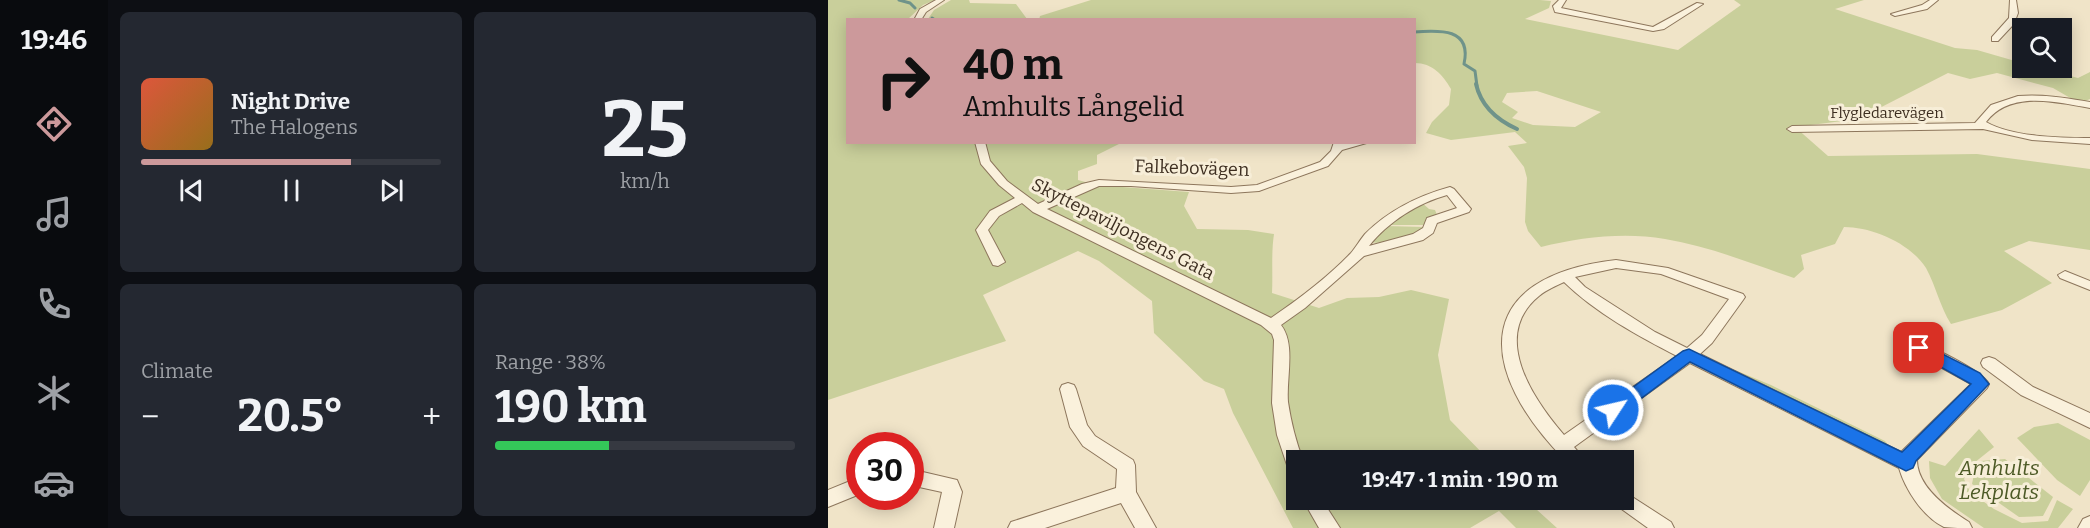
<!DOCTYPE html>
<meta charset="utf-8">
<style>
body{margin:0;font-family:Bitter,serif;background:#242831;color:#f1f3f6;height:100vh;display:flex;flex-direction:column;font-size:22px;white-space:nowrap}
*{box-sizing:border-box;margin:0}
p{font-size:20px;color:#9ea1a6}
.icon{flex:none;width:33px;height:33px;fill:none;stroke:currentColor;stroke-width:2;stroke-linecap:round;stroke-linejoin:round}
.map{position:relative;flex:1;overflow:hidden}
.sheet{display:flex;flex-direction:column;gap:12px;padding:12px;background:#0d0f14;width:720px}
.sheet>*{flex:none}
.top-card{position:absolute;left:18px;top:18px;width:570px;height:126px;border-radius:0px;box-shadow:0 3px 15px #0003;background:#cc999b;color:#111;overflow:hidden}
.fabs{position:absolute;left:1184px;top:18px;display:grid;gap:12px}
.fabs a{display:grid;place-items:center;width:60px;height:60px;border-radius:0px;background:#171b24;box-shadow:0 3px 15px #0003;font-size:30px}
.speed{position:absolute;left:18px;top:432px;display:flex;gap:12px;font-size:30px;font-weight:700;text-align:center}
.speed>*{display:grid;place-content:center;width:78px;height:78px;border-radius:50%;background:#171b24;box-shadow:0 3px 15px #0003;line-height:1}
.speed .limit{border:9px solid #d22;background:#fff;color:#111}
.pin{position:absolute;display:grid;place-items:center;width:51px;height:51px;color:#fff;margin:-26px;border-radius:12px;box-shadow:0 3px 9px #0006}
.me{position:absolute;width:66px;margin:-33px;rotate:55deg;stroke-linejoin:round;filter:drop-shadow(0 0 4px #0008)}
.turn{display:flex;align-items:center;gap:21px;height:126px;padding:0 18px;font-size:27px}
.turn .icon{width:78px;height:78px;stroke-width:2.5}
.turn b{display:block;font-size:42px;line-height:51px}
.big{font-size:45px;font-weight:700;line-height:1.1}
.sheet .widget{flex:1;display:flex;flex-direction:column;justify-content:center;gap:9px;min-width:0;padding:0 21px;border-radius:9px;background:#242831}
.sheet .dial{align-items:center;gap:0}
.dial b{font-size:78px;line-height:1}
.song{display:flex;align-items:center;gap:18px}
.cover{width:72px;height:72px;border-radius:9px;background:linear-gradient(135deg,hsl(10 70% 55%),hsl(40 70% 35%))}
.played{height:6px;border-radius:3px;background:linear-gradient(90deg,#cc999b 70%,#363941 70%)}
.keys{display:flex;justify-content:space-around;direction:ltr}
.heat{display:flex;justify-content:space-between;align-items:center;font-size:33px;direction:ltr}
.charge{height:9px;border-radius:4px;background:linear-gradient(90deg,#34c759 38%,#363941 0)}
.sheet .tiles{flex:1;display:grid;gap:12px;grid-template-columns:repeat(2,1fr)}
.trip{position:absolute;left:458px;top:450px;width:348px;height:60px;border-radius:0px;background:#171b24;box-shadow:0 3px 15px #0003;font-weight:700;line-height:60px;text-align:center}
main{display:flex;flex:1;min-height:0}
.tab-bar{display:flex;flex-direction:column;width:108px;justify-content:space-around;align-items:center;background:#090b0e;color:#9ea1a6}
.tab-bar .icon{width:42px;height:42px}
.tab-bar .on{color:#cc999b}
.tab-bar b{font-size:27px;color:#f1f3f6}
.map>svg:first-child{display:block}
.green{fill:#c9cf9b;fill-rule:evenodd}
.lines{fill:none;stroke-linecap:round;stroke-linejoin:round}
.stream-far1{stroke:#6f938a;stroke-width:3}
.stream{stroke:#6f938a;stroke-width:4}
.minor-casing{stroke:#8d765c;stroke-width:2}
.minor{fill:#faf1dc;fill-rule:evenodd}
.route{fill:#1a73e8;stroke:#114b97;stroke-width:1.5}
.labels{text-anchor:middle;stroke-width:6;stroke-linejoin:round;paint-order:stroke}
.far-street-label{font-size:15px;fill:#3d2e20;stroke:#f7eed8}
.street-label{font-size:18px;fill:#3d2e20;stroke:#f7eed8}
.near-park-label{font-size:21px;font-style:italic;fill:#4d5a26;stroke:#f7eed8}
</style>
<main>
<nav class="tab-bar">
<b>19:46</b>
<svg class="icon on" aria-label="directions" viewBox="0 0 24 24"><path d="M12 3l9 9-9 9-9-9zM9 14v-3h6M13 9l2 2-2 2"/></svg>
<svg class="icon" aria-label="music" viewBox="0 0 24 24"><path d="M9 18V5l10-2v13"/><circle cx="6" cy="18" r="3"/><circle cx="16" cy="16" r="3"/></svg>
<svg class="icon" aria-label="phone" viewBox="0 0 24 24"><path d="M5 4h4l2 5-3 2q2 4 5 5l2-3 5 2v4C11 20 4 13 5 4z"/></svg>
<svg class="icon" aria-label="climate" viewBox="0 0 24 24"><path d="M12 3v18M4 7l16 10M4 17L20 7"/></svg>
<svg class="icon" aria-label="car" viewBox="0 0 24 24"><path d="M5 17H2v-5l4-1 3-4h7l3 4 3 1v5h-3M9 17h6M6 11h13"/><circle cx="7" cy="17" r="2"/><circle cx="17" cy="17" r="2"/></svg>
</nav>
<section class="sheet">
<div class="tiles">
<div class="widget">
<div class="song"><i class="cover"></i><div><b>Night Drive</b><p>The Halogens</p></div></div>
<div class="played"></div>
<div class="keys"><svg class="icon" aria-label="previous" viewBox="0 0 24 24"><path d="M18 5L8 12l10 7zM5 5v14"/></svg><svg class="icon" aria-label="pause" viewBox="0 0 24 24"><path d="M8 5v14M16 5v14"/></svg><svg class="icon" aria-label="next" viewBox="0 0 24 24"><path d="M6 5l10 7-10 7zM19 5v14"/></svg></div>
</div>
<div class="widget dial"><b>25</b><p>km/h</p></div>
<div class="widget"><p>Climate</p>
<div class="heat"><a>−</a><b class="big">20.5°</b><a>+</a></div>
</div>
<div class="widget"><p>Range · 38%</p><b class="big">190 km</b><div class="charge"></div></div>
</div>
</section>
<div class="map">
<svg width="1262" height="528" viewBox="0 0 1262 528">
<rect width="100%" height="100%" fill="#f0e4c8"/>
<g class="green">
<path d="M0 0H107L95 5 80 19 20 20V142L293 143 269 155V164L250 171V180L268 185 361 192 356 206 369 229 420 230 446 234C443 254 445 273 444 293L491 308 519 298 551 297 583 290 621 299 610 355 622 420 661 460H468V500H698L729 528H688L671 511 642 528H465L405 413 396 389 376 381 326 333 324 301 271 261 250 251 155 295 178 341 0 400Z"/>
<path d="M123 0H141L142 3 188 4 199 19H100L106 10Z"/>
<path d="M263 0H712L723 1 721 8 697 19 850 50 913 5 906 0H1036L1007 9 1127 48 1149 50 1194 63V68H1212L1250 78 1262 72V99L1257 101 1244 99 1225 88 1169 73 1142 79 1120 73 1030 119 967 127 1000 156 1149 154 1262 169V250L1201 241 1176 251 1224 283 1174 310 1123 324C1112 307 1108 286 1098 268 1082 243 1044 227 1016 227L1007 244 973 255 976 269 966 278C924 264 881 246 837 239 797 232 753 237 713 247L700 231 697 222 699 178 696 167 680 146 699 143 687 132 623 140 598 133 604 122 621 105 623 89C615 75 604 63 587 63L586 20H211L212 16ZM709 91 773 112 747 127 705 125 684 118 690 112 674 102 679 93Z"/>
<path d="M593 202 601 209 607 210 609 215 601 218 597 225H559Z"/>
<path d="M557 226 596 227C590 237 553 245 542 242Z"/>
<path d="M890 363 943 385 1057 441 1062 447 889 365Z"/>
<path d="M1230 423 1262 440V480L1252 496 1229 480 1189 438 1206 427Z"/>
<path d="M1151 429 1166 447 1146 463 1136 479 1142 492 1166 509 1194 523 1220 521 1229 500 1245 509 1230 528H1156L1114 499 1102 478 1101 461 1117 466Z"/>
<path d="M1177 459 1225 497 1215 516 1191 517 1144 484 1147 469 1152 461Z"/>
</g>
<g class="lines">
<g class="stream-far1">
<path d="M71 0 82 3 87 8"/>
<path d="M104 18 107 20"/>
<path d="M586 32C612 30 644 28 636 64L647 71 649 86"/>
</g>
<path class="stream" d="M648 84C653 106 669 120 689 129"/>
<g class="minor-casing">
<g id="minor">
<path d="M108 0H116L98 12 93 20H86L92 9Z"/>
<path d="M731 0H738L733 8 825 27 869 3 875 4 836 29 825 31 727 12 725 6Z"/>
<path d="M1102 0H1110L1099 9 1067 16 1063 14 1094 5Z"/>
<path d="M1182 0H1188L1190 13 1187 21 1213 26 1216 28 1185 25 1170 41H1164V37L1181 18Z"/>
<path d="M1190 96C1215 94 1238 98 1262 102V108C1228 102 1182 90 1158 122 1184 137 1232 138 1262 138V144L1204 140 1155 129 964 132 959 129 964 126 1147 123 1163 105Z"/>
<path d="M147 142H157L162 161 179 181 210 204 254 184 271 180 403 187 429 185 492 162 503 151 506 142H542L514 150 500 166 431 191 403 193 303 186H271L219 209 443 318C471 299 500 277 523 253 528 247 532 240 537 234 561 210 590 196 622 187L626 189 643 209 641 212 609 223 605 233 595 240 536 256 477 308 453 325C468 344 458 378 460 402 463 422 468 442 475 460H468V473L461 470 459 465 449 435 444 403 446 340 444 334 433 325 205 212 194 203 171 216 160 230 177 262 170 266 165 265 148 230 162 211 187 198 171 185 153 164ZM619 195 629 208 599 218 595 228 585 234 541 246C560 222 590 203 619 195Z"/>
<path d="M788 260 840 268 915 294 917 297 915 300 884 343 872 354 1073 452 1143 384 1085 352 1083 348 1085 344C1098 341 1155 372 1161 384L1159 388 1089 460C1089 487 1120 509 1141 522L1144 528C1136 528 1123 528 1116 527 1095 517 1077 489 1071 468L862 363 746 447 757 460H737C649 371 642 277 788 260ZM788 268 833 274 901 299 874 335 859 348 827 332 757 287 747 277ZM736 282C768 313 810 336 849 356L736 435C705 399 662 336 711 296 718 290 728 286 736 282Z"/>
<path d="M1237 271 1262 281V290L1232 278 1230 275Z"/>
<path d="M1161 357 1167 359 1205 387 1262 413V428L1193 395 1155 367 1153 363 1155 359Z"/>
<path d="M240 383 246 385 248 389 259 425 267 436 305 460 307 465 308 492 328 528H307L293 503 217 528H180L183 522 288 488 289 469 255 446 242 427 232 389 234 385Z"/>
<path d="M82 469 129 480 134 492 126 528H106L114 492 82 485Z"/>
<path d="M32 477V494L0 507V490Z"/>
<path d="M795 491 843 522 846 528H820L788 505 786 500H795Z"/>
<path d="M475 500H494L512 528H491Z"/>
<path d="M1262 516V528H1250L1255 519Z"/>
</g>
</g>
<use href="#minor" class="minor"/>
</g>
<path class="route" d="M1091 342 1152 373 1161 384 1088 461 1085 468 1078 471 862 362 791 415 785 417 779 415 776 410 779 406 855 351 861 349 1074 452 1143 384 1086 352 1083 348 1086 344Z"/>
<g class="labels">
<g class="far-street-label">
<text x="1059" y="118">Flygledarevägen</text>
</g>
<g class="street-label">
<text transform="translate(364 168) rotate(2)" y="6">Falkebovägen</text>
<text transform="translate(295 229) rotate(27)" y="6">Skyttepaviljongens Gata</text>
</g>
<g class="near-park-label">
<text x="1171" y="475">Amhults<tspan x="1171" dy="24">Lekplats</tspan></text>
</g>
</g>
</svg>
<div class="fabs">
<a><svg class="icon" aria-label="search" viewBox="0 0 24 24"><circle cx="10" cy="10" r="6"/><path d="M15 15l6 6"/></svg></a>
</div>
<div class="speed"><div class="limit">30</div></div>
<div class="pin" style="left:1091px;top:348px;background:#d93025"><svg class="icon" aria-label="arrive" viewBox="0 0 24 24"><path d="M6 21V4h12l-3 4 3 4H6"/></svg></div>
<svg class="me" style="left:785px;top:410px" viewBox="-20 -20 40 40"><circle r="17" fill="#1a73e8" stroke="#fff" stroke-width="3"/><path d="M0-11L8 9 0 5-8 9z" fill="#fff"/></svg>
<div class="trip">19:47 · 1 min · 190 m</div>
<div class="top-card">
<div class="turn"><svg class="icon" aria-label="right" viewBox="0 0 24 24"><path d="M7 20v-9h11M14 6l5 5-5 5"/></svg><div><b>40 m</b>Amhults Långelid</div></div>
</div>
</div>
</main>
